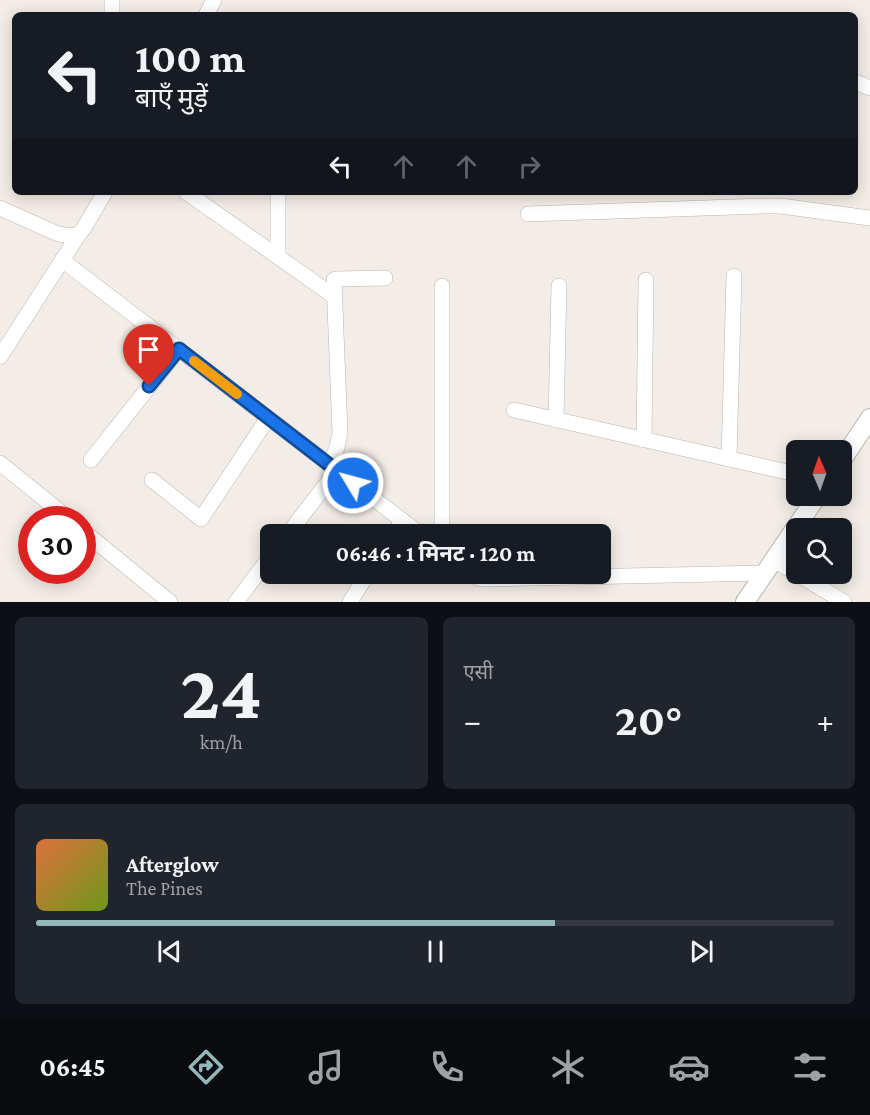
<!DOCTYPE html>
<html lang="hi">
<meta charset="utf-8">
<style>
body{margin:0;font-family:"Crimson Pro","Noto Sans Devanagari",serif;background:#20242c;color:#f1f3f6;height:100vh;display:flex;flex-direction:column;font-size:22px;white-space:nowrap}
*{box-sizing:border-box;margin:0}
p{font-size:20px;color:#9ea1a6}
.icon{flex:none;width:33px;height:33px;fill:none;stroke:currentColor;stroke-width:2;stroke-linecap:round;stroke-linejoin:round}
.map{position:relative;height:602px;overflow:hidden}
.sheet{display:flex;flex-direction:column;gap:15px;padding:15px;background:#0d0f14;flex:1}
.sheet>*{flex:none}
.banner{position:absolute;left:12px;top:12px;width:846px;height:183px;border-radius:9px;box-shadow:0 3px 15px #0003;background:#171b24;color:#f1f3f6;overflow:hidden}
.needle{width:39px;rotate:358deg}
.fabs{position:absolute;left:786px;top:440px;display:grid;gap:12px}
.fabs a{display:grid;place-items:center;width:66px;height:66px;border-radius:9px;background:#171b24;box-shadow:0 3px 15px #0003;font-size:30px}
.speed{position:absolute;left:18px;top:506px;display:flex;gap:12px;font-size:30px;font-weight:700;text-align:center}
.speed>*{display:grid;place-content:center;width:78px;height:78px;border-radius:50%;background:#171b24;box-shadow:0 3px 15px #0003;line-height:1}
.speed .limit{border:9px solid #d22;background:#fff;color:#111}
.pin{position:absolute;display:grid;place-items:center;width:51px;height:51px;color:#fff;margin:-62px -26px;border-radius:50% 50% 50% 0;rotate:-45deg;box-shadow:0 0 6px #0007}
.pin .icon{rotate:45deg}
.me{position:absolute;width:66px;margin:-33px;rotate:307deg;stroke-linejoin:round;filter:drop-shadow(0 0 4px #0008)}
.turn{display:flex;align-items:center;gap:21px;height:126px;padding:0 24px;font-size:27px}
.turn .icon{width:78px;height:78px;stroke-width:2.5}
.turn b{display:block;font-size:42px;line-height:51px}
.lanes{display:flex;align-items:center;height:57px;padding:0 24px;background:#0003;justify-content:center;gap:30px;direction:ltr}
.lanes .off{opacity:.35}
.big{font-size:45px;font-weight:700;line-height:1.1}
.sheet .widget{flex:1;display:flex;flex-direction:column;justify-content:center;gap:9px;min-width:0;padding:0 21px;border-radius:9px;background:#20242c}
.sheet .dial{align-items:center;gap:0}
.dial b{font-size:78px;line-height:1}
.song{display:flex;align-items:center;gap:18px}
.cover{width:72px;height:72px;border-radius:9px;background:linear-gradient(135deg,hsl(20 70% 55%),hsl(80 70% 35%))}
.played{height:6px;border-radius:3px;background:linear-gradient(90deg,#94b7bb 65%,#363941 65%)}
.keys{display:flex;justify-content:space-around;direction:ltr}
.heat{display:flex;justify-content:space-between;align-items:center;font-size:33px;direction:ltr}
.sheet .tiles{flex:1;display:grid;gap:15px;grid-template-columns:1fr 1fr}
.widget:last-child{grid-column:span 2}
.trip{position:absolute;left:260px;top:524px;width:351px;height:60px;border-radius:9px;background:#171b24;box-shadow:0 3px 15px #0003;font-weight:700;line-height:60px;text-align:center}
.menu{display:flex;height:96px;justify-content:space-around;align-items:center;background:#090b0e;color:#9ea1a6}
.menu .icon{width:42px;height:42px}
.menu .selected{color:#94b7bb}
.menu b{font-size:27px;color:#f1f3f6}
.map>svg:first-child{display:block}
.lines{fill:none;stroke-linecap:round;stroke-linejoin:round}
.minor-casing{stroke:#bab4ae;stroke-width:16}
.tertiary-casing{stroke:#bab4ae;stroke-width:20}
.minor{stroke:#fff;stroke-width:15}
.tertiary{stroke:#fff;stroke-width:18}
.route-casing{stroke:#114b97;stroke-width:15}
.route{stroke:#1a73e8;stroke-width:10}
.slow{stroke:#f59e0b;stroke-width:10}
</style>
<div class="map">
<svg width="870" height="602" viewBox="0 0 870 602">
<rect width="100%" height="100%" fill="#f4ede7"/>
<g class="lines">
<g class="minor-casing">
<g id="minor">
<path d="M112 0V15"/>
<path d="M206 15 214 0"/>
<path d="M855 82 870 88"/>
<path d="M186 192 335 297"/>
<path d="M278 192V257"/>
<path d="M0 208 58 234 72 236 79 234 84 228 105 192"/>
<path d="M528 214 763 206H781L870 218"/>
<path d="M62 260 420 534"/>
<path d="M442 286V534"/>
<path d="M0 357 79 234"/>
<path d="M514 410 796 474"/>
<path d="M556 420 559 286"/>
<path d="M644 440 646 280"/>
<path d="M729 459 734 276"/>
<path d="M91 460 179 349"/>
<path d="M0 463 69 519"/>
<path d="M328 464 336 451 340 434 334 280 336 279 385 278"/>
<path d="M152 480 201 519 268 418"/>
<path d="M82 530 170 602"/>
<path d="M288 534 337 470"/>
<path d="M394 534 402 520"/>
<path d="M774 560 844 602"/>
<path d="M471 573 478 578 482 579 765 573"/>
<path d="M236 602 270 557"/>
<path d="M350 602 368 573"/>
</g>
</g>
<g class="tertiary-casing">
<g id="tertiary">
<path d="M842 460 870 418"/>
<path d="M745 602 818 495"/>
</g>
</g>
<use href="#minor" class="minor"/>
<use href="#tertiary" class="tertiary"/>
</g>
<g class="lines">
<g class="route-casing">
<path id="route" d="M149 386 179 349 353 483"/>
</g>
<use href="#route" class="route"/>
<path class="slow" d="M194 361 237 394"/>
</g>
</svg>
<div class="fabs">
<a><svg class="needle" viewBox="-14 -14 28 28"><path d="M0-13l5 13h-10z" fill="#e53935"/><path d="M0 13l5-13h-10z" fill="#9ea1a6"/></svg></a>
<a><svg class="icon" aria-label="search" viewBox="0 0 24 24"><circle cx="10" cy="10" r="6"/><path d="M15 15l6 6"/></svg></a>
</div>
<div class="speed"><div class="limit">30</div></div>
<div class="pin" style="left:149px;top:386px;background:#d93025"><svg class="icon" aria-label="arrive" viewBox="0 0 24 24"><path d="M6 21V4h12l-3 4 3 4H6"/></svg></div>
<svg class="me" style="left:353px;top:483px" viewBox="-20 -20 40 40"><circle r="17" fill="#1a73e8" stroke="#fff" stroke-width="3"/><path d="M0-11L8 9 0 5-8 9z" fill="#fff"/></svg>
<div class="trip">06:46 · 1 मिनट · 120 m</div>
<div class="banner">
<div class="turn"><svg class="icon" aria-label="left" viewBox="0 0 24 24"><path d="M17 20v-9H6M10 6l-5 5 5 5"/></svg><div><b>100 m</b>बाएँ मुड़ें</div></div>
<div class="lanes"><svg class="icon" aria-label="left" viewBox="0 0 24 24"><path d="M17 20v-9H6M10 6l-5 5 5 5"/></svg><svg class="icon off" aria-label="ahead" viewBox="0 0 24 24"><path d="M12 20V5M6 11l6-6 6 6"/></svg><svg class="icon off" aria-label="ahead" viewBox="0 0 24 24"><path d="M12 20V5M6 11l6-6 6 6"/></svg><svg class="icon off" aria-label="right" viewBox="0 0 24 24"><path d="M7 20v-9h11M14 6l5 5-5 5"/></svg></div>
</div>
</div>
<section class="sheet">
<div class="tiles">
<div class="widget dial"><b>24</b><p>km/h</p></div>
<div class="widget"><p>एसी</p>
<div class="heat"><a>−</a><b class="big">20°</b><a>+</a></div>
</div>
<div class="widget">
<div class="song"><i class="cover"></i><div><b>Afterglow</b><p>The Pines</p></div></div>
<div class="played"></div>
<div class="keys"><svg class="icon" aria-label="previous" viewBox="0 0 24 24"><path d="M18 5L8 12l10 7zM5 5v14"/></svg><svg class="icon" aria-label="pause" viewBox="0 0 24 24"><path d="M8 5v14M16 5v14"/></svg><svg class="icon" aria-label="next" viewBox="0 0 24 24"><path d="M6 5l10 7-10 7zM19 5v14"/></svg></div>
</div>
</div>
</section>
<nav class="menu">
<b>06:45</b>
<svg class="icon selected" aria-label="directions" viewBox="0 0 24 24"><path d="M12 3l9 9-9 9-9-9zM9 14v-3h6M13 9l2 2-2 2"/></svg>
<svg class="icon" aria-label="music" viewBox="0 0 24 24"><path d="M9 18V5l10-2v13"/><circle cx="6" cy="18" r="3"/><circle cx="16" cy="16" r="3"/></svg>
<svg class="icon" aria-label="phone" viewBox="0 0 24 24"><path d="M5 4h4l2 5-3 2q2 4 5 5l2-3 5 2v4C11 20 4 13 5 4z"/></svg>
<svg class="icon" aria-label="climate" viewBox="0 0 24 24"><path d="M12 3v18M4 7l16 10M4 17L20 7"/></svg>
<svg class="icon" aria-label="car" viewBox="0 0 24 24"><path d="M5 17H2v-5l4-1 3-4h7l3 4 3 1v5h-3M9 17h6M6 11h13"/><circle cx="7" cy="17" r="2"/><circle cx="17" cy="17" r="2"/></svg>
<svg class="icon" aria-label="filters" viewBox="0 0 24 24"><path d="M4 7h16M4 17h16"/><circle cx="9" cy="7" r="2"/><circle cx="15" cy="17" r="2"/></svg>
</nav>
